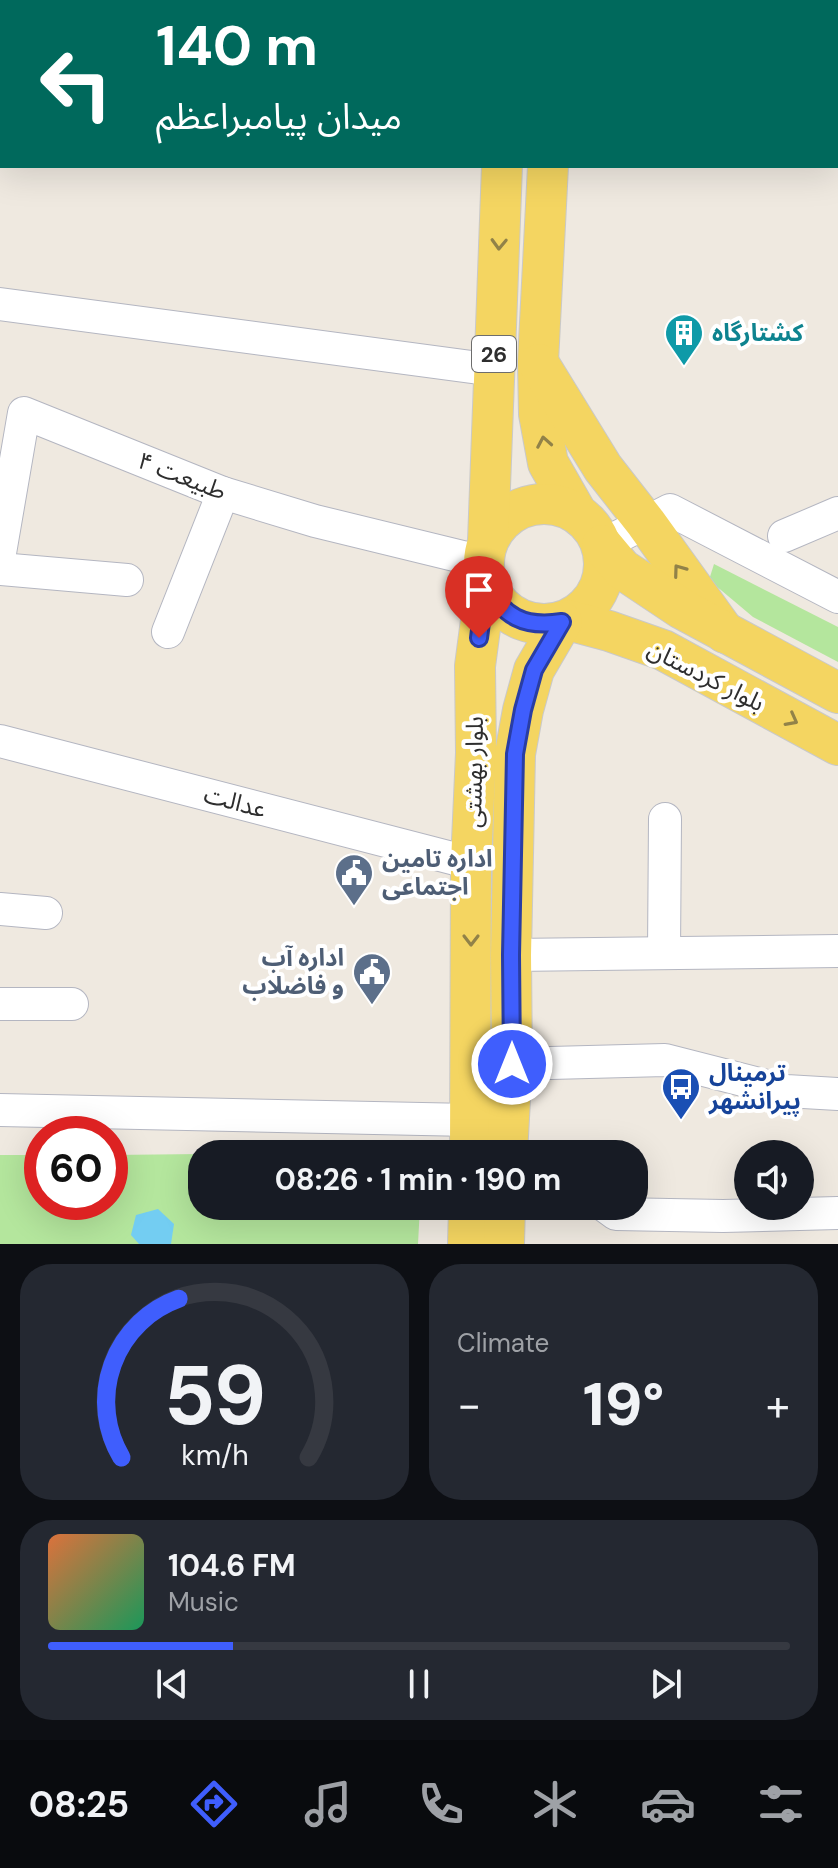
<!DOCTYPE html>
<meta charset="utf-8">
<style>
body{margin:0;font-family:"DM Sans","Noto Sans Arabic",sans-serif;background:#242831;color:#f1f3f6;height:100vh;display:flex;flex-direction:column;font-size:30px;white-space:nowrap}
*{box-sizing:border-box;margin:0}
p{font-size:26px;color:#9ea1a6}
.icon{flex:none;width:44px;height:44px;fill:none;stroke:currentColor;stroke-width:2;stroke-linecap:round;stroke-linejoin:round}
.map{position:relative;height:1244px;overflow:hidden}
.details{display:flex;flex-direction:column;gap:20px;padding:20px;background:#0d0f14;flex:1}
.details>*{flex:none}
.hud{position:absolute;left:0px;top:0px;width:838px;height:168px;box-shadow:0 8px 32px #0002;background:#00695c;color:#fff;overflow:hidden}
.tools{position:absolute;left:734px;top:1140px;display:grid;gap:16px}
.tools a{display:grid;place-items:center;width:80px;height:80px;border-radius:50%;background:#171b24;box-shadow:0 8px 32px #0002;font-size:40px}
.speed{position:absolute;left:24px;top:1116px;display:flex;gap:16px;font-size:40px;font-weight:700;text-align:center}
.speed>*{display:grid;place-content:center;width:104px;height:104px;border-radius:50%;background:#171b24;box-shadow:0 8px 32px #0002;line-height:1}
.speed .limit{border:12px solid #d22;background:#fff;color:#111}
.pin{position:absolute;display:grid;place-items:center;width:68px;height:68px;color:#fff;margin:-82px -34px;border-radius:50% 50% 50% 0;rotate:-45deg;box-shadow:0 0 8px #0007}
.pin .icon{rotate:45deg}
.me{position:absolute;width:88px;margin:-44px;rotate:0deg;stroke-linejoin:round;filter:drop-shadow(0 0 6px #0008)}
.turn{display:flex;align-items:center;gap:28px;height:168px;padding:0 24px;font-size:36px}
.turn .icon{width:104px;height:104px;stroke-width:2.5}
.turn b{display:block;font-size:56px;line-height:68px}
.big{font-size:60px;font-weight:700;line-height:1.1}
.details .card{flex:1;display:flex;flex-direction:column;justify-content:center;gap:12px;min-width:0;padding:0 28px;border-radius:32px;background:#242831}
.details .dial{align-items:center;gap:0}
.dial svg{height:208px;overflow:visible;fill:none;stroke:#363941;stroke-width:7;stroke-linecap:round;text-anchor:middle}
.dial text{fill:#f1f3f6;stroke:none}
.song{display:flex;align-items:center;gap:24px}
.cover{width:96px;height:96px;border-radius:12px;background:linear-gradient(135deg,hsl(20 70% 55%),hsl(150 70% 35%))}
.played{height:8px;border-radius:4px;background:linear-gradient(90deg,#3f5efd 25%,#363941 25%)}
.keys{display:flex;justify-content:space-around;direction:ltr}
.heat{display:flex;justify-content:space-between;align-items:center;font-size:44px;direction:ltr}
.details .tiles{flex:1;display:grid;gap:20px;grid-template-columns:1fr 1fr}
.card:last-child{grid-column:span 2}
.trip{position:absolute;left:188px;top:1140px;width:460px;height:80px;border-radius:32px;background:#171b24;box-shadow:0 8px 32px #0002;font-weight:700;line-height:80px;text-align:center}
.menu{display:flex;height:128px;justify-content:space-around;align-items:center;background:#090b0e;color:#9ea1a6}
.menu .icon{width:56px;height:56px}
.menu .selected{color:#3f5efd}
.menu b{font-size:36px;color:#f1f3f6}
.map>svg:first-child{display:block}
.green{fill:#b4e69d}
.water{fill:#73cdf2}
.lines{fill:none;stroke-linecap:round;stroke-linejoin:round}
.minor-casing{stroke:#b4b6c1;stroke-width:34}
.major-casing{stroke:#c9c9c9;stroke-width:42}
.minor{stroke:#fff;stroke-width:32}
.major{stroke:#f4d561;stroke-width:40}
.oneway{stroke:#918248}
.route-casing{stroke:#293da4;stroke-width:20}
.route{stroke:#3f5efd;stroke-width:14}
.labels{text-anchor:middle;stroke-width:8;stroke-linejoin:round;paint-order:stroke}
.shield{fill:#fff;stroke:#6d6d6d;stroke-width:2}
.shield-label{font-size:22px;font-weight:bold;fill:#2e2e2e}
.culture-label{font-size:24px;font-weight:bold;fill:#0d838f;stroke:#fff;text-anchor:start}
.street-label{font-size:24px;fill:#2e2e2e;stroke:#fff}
.service-label{font-size:24px;font-weight:bold;fill:#4e5e75;stroke:#fff;text-anchor:start}
.transit-label{font-size:24px;font-weight:bold;fill:#164399;stroke:#fff;text-anchor:start}
</style>
<div class="map">
<svg width="838" height="1244" viewBox="0 0 838 1244">
<rect width="100%" height="100%" fill="#efe9e0"/>
<g class="green">
<path d="M714 564 838 627V662L753 617 709 580Z"/>
<path d="M202 1154V1206H420L418 1244H0V1155H42V1202H110V1155Z"/>
</g>
<path class="water" d="M158 1209 174 1224 171 1244H139L131 1235 136 1215Z"/>
<g class="lines">
<g class="minor-casing">
<g id="minor">
<path d="M836 18V0"/>
<path d="M836 117H838"/>
<path d="M0 304 494 370"/>
<path d="M784 536 838 513"/>
<path d="M602 545 670 510 838 597"/>
<path d="M0 553 24 413 223 493 315 521 483 562"/>
<path d="M0 569 127 580"/>
<path d="M168 632 223 493"/>
<path d="M0 741 471 863"/>
<path d="M0 909 46 913"/>
<path d="M664 952 665 819"/>
<path d="M511 955 838 951"/>
<path d="M0 1004H72"/>
<path d="M512 1064 665 1060 786 1091 838 1094"/>
<path d="M0 1110 470 1120"/>
<path d="M605 1206 616 1214 723 1216 838 1213"/>
</g>
</g>
<g class="major-casing">
<g id="major">
<path d="M509 2V0"/>
<path d="M556 2V0"/>
<path d="M548 166 538 362 539 414 548 463 576 512"/>
<path d="M539 364 603 468 646 523 725 633"/>
<circle cx="544" cy="564" r="60"/>
<path d="M488 541 502 166"/>
<path d="M602 545 622 569 682 609 838 693"/>
<path d="M568 620 609 631 663 650 838 745"/>
<path d="M470 1154 471 863 476 753 475 666 486 583"/>
<path d="M507 1154 512 1064 511 955 515 754 523 710 534 670 562 622"/>
<path d="M468 1244 469 1206"/>
<path d="M504 1244 505 1206"/>
</g>
</g>
<use href="#minor" class="minor"/>
<use href="#major" class="major"/>
</g>
<defs><path id="oneway-chevron" d="M-2-3.5L2.5 0L-2 3.5" fill="none" stroke-width="1.6" stroke-linecap="round" stroke-linejoin="round" transform="scale(2)"/></defs>
<g class="oneway">
<use href="#oneway-chevron" transform="translate(499 244) rotate(92)"/>
<use href="#oneway-chevron" transform="translate(544 442) rotate(-100)"/>
<use href="#oneway-chevron" transform="translate(679 570) rotate(-126)"/>
<use href="#oneway-chevron" transform="translate(792 720) rotate(28)"/>
<use href="#oneway-chevron" transform="translate(471 940) rotate(90)"/>
</g>
<g class="lines">
<g class="route-casing">
<path id="route" d="M479 638 486 583C503 617 524 628 562 622L534 670 523 710 515 754 511 955 512 1064"/>
</g>
<use href="#route" class="route"/>
</g>
<defs>
<g id="building-pin" transform="scale(2)"><path d="M0 17L-7.5 6A9.5 9.5 0 1 1 7.5 6Z" fill="#0f9aa8" stroke="#fff"/><path d="M-4-6H4V6H1V3H-1V6H-4ZM-2.5-4.3h1.7v1.8h-1.7ZM.8-4.3h1.7v1.8H.8ZM-2.5-1h1.7V.8h-1.7ZM.8-1h1.7V.8H.8Z" fill="#fff"/></g>
<g id="civic-pin" transform="scale(2)"><path d="M0 17L-7.5 6A9.5 9.5 0 1 1 7.5 6Z" fill="#5c6f8a" stroke="#fff"/><path d="M-.6-6.5H3V-4.5H.6V-3L4-1V1h2V6H-6V1h2V-1L-.6-3ZM-1.2 2.5V6h2.4V2.5Z" fill="#fff"/></g>
<g id="bus-pin" transform="scale(2)"><path d="M0 17L-7.5 6A9.5 9.5 0 1 1 7.5 6Z" fill="#1a4fb4" stroke="#fff"/><path d="M-5-6H5V4H4V6H2V4H-2V6H-4V4H-5ZM-3.5-4V0h7V-4ZM-3.5 1.2v1.5H-2V1.2ZM2 1.2v1.5H3.5V1.2Z" fill="#fff"/></g>
</defs>
<g fill-rule="evenodd">
<use href="#building-pin" x="684" y="333"/>
<use href="#civic-pin" x="354" y="873"/>
<use href="#civic-pin" x="372" y="972"/>
<use href="#bus-pin" x="681" y="1087"/>
</g>
<g class="labels">
<rect class="shield" x="472" y="336" width="44" height="36" rx="6"/>
<g class="shield-label">
<text x="494" y="362">26</text>
</g>
<g class="culture-label">
<text x="712" y="341">کشتارگاه</text>
</g>
<g class="street-label">
<text transform="translate(182 476) rotate(21)" y="8">طبیعت ۴</text>
<text transform="translate(706 676) rotate(27)" y="8">بلوار کردستان</text>
<text transform="translate(474 772) rotate(-89)" y="8">بلوار بهشتی</text>
<text transform="translate(235 802) rotate(15)" y="8">عدالت</text>
</g>
<g class="service-label">
<text x="382" y="867">اداره تامین<tspan x="382" dy="28">اجتماعی</tspan></text>
<text x="344" y="966" text-anchor="end">اداره آب<tspan x="344" dy="28">و فاضلاب</tspan></text>
</g>
<g class="transit-label">
<text x="709" y="1081">ترمینال<tspan x="709" dy="28">پیرانشهر</tspan></text>
</g>
</g>
</svg>
<div class="tools">
<a><svg class="icon" aria-label="sound" viewBox="0 0 24 24"><path d="M4 9h4l5-4v14l-5-4H4zM17 9q2 3 0 6"/></svg></a>
</div>
<div class="speed"><div class="limit">60</div></div>
<div class="pin" style="left:479px;top:638px;background:#d93025"><svg class="icon" aria-label="arrive" viewBox="0 0 24 24"><path d="M6 21V4h12l-3 4 3 4H6"/></svg></div>
<svg class="me" style="left:512px;top:1064px" viewBox="-20 -20 40 40"><circle r="17" fill="#3f5efd" stroke="#fff" stroke-width="3"/><path d="M0-11L8 9 0 5-8 9z" fill="#fff"/></svg>
<div class="trip">08:26 · 1 min · 190 m</div>
<div class="hud">
<div class="turn"><svg class="icon" aria-label="left" viewBox="0 0 24 24"><path d="M17 20v-9H6M10 6l-5 5 5 5"/></svg><div><b>140 m</b>میدان پیامبراعظم</div></div>
</div>
</div>
<section class="details">
<div class="tiles">
<div class="card dial"><svg viewBox="0 0 100 80">
<path d="M14 69A42 42 0 1 1 86 69"/>
<path d="M14 69A42 42 0 0 1 36 8" stroke="#3f5efd"/>
<text x="50" y="56" font-size="32" font-weight="700">59</text>
<text x="50" y="72" font-size="11">km/h</text>
</svg></div>
<div class="card"><p>Climate</p>
<div class="heat"><a>−</a><b class="big">19°</b><a>+</a></div>
</div>
<div class="card">
<div class="song"><i class="cover"></i><div><b>104.6 FM</b><p>Music</p></div></div>
<div class="played"></div>
<div class="keys"><svg class="icon" aria-label="previous" viewBox="0 0 24 24"><path d="M18 5L8 12l10 7zM5 5v14"/></svg><svg class="icon" aria-label="pause" viewBox="0 0 24 24"><path d="M8 5v14M16 5v14"/></svg><svg class="icon" aria-label="next" viewBox="0 0 24 24"><path d="M6 5l10 7-10 7zM19 5v14"/></svg></div>
</div>
</div>
</section>
<nav class="menu">
<b>08:25</b>
<svg class="icon selected" aria-label="directions" viewBox="0 0 24 24"><path d="M12 3l9 9-9 9-9-9zM9 14v-3h6M13 9l2 2-2 2"/></svg>
<svg class="icon" aria-label="music" viewBox="0 0 24 24"><path d="M9 18V5l10-2v13"/><circle cx="6" cy="18" r="3"/><circle cx="16" cy="16" r="3"/></svg>
<svg class="icon" aria-label="phone" viewBox="0 0 24 24"><path d="M5 4h4l2 5-3 2q2 4 5 5l2-3 5 2v4C11 20 4 13 5 4z"/></svg>
<svg class="icon" aria-label="climate" viewBox="0 0 24 24"><path d="M12 3v18M4 7l16 10M4 17L20 7"/></svg>
<svg class="icon" aria-label="car" viewBox="0 0 24 24"><path d="M5 17H2v-5l4-1 3-4h7l3 4 3 1v5h-3M9 17h6M6 11h13"/><circle cx="7" cy="17" r="2"/><circle cx="17" cy="17" r="2"/></svg>
<svg class="icon" aria-label="filters" viewBox="0 0 24 24"><path d="M4 7h16M4 17h16"/><circle cx="9" cy="7" r="2"/><circle cx="15" cy="17" r="2"/></svg>
</nav>
